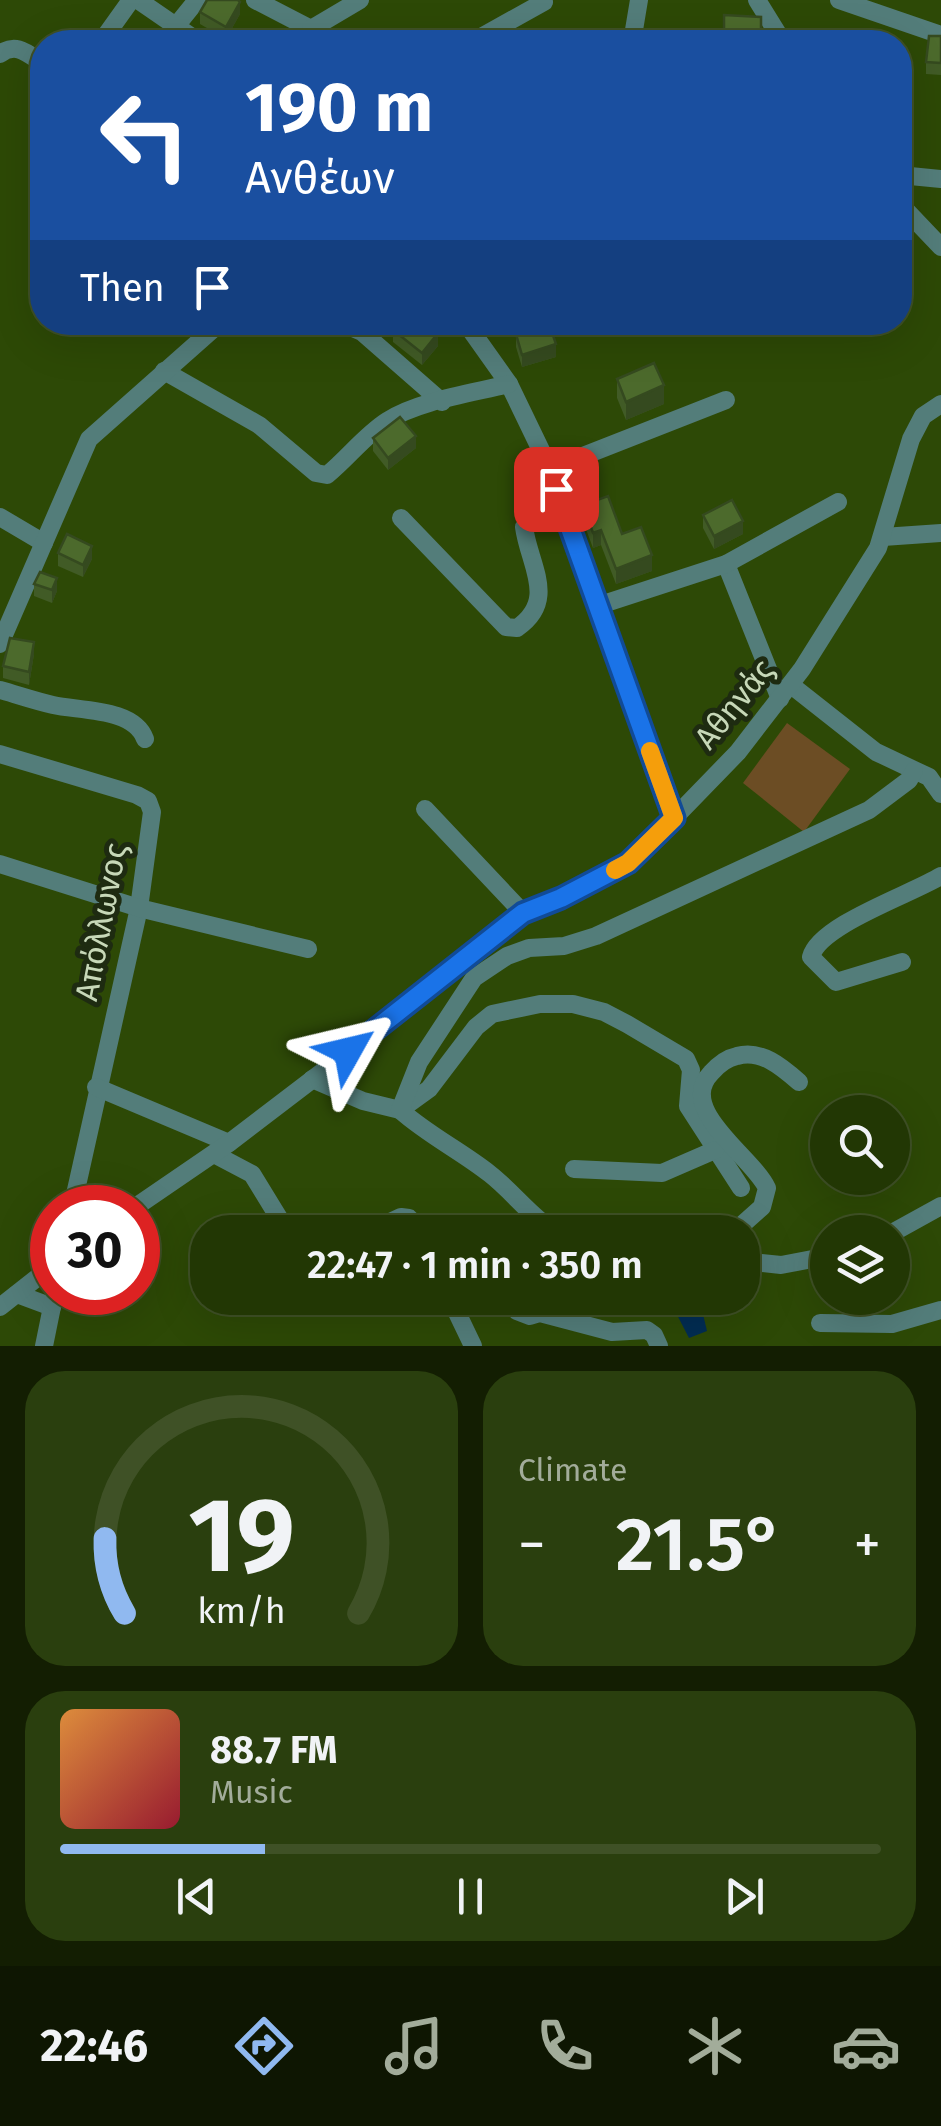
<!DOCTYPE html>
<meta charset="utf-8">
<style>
body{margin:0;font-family:"Fira Sans",sans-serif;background:#2a3f0e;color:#f1f3f6;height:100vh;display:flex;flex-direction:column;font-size:38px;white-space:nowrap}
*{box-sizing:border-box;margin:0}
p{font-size:32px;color:#a2ac9a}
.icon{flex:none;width:55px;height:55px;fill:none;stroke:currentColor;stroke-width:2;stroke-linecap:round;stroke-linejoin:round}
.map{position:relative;height:1346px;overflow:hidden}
.details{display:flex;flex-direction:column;gap:25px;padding:25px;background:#131e02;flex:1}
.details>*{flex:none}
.hud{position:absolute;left:30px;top:30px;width:882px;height:305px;border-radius:40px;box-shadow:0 10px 40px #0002,0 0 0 2px #3f5126;background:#1a4fa0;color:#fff;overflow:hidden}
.tools{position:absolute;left:810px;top:1095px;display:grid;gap:20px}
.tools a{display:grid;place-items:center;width:100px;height:100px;border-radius:50%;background:#223704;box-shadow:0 10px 40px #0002,0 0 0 2px #3f5126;font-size:50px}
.speed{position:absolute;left:30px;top:1185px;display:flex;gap:20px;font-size:50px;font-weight:700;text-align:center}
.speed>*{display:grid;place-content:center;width:130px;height:130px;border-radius:50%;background:#223704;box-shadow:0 10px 40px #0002,0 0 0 2px #3f5126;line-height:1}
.speed .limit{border:15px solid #d22;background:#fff;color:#111}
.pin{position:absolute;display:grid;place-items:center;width:85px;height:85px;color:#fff;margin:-42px;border-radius:20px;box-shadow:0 5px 15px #0006}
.me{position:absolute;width:110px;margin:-55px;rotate:53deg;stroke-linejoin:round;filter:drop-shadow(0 0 8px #0008)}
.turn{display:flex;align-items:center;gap:35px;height:210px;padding:0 50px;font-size:45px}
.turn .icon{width:130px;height:130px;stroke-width:2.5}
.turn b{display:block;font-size:70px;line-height:85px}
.then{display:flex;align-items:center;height:95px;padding:0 50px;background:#0003;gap:20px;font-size:38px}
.big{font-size:75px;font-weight:600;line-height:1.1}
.details .card{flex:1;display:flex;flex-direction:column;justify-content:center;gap:15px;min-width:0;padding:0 35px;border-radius:40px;background:#2a3f0e}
.details .dial{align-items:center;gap:0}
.dial svg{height:260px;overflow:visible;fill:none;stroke:#3f5126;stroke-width:7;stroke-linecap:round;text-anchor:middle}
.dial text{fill:#f1f3f6;stroke:none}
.song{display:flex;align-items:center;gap:30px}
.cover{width:120px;height:120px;border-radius:15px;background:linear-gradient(135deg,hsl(30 70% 55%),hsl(350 70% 35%))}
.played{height:10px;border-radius:5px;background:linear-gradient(90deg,#90b9f0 25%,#3f5126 25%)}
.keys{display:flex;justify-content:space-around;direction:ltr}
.heat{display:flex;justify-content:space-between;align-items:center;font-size:55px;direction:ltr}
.details .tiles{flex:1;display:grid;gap:25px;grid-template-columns:1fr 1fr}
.card:last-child{grid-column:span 2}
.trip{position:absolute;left:190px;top:1215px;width:570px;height:100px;border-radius:40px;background:#223704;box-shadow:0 10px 40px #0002,0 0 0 2px #3f5126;font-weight:600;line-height:100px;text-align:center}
.tab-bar{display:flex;height:160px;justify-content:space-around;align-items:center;background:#0e1602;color:#a2ac9a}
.tab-bar .icon{width:70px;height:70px}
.tab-bar .selected{color:#90b9f0}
.tab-bar b{font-size:45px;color:#f1f3f6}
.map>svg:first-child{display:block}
.green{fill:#6c4d24}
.water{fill:#022d53}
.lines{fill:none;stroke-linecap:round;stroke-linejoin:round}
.minor{stroke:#537d7a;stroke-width:18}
.wall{fill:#415b26}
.shaded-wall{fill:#354a1f}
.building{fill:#4c6a2c;stroke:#354a1f;stroke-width:2.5}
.route-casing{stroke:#114b97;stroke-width:25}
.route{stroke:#1a73e8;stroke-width:18}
.slow{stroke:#f59e0b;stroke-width:18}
.labels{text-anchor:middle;stroke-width:10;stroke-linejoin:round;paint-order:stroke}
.street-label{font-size:32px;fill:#c7d8b8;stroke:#1e2b11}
</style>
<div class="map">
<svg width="941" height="1346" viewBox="0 0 941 1346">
<rect width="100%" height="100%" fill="#2d4906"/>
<path class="green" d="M787 723 850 769 804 832 743 783Z"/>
<path class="water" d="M683 1298H694L702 1310 707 1331 689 1338 673 1307 675 1301Z"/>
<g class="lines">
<g class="minor">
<path d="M138 0 199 42"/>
<path d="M255 0 311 29 325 42"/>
<path d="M757 0 783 42"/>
<path d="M839 0 941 35"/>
<path d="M176 26 197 0"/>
<path d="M311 29 360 0"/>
<path d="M101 42 131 0"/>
<path d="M472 42 544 2"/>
<path d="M632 42 639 0"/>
<path d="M0 54C16 42 27 53 42 63"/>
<path d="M900 175 941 179"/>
<path d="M900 204 941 247"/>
<path d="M339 322 362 332 442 402"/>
<path d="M465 322 509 384 550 469 674 818"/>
<path d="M164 371 259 425 316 473 327 475C348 458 364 436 387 421 417 401 473 393 509 384"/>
<path d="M550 469 726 400"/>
<path d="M0 517 44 543"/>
<path d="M401 518 506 627 517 628C558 600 529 565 524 527L534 517 563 509"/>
<path d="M883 537 941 533"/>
<path d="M726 564 780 699"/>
<path d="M597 606 726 564 838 502"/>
<path d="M0 644 89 439 221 322"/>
<path d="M791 685 876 752 929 777 941 794"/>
<path d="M0 690C18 695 35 701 53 705 80 711 134 708 145 739"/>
<path d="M0 754 137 795 148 801 152 812 139 908 72 1208"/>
<path d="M425 809 523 913"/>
<path d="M0 864 139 908 308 949"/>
<path d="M902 962 836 982 811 957C819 925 912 894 941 876"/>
<path d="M312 1079 363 1101 400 1110 429 1089 476 1027 492 1014 540 1004H573L604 1012 627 1024 686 1059 691 1070 688 1106 741 1188"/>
<path d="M96 1087 229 1143"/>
<path d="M214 1154 252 1174 282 1223 294 1232"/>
<path d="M574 1169 662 1173 715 1150"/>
<path d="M134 1208 229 1143 423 995 523 913 561 898 628 863 674 818 738 752 802 669 878 548 911 439 923 416 941 404"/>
<path d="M369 1232 401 1217 409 1218 420 1232"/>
<path d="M555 1232C530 1216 513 1192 490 1174 461 1151 428 1135 400 1110L419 1062 474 978 507 956 529 948 564 946 596 936 869 810 909 780 914 771"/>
<path d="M734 1232 762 1207 767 1188C752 1156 676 1110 711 1073 718 1065 727 1058 737 1056 761 1049 782 1067 799 1082"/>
<path d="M892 1233 941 1206"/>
<path d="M742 1261 781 1265 828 1256"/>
<path d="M17 1294 52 1307"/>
<path d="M450 1298 473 1346"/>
<path d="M0 1307 52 1266"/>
<path d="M517 1311 530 1316 540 1313 612 1332 647 1330 654 1335 659 1346"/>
<path d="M820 1323 892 1324 941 1310"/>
<path d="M44 1346 55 1292"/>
</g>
</g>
<g class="wall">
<path d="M200 12 240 14 226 39 200 24Z"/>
<path d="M724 15 761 17V42H724Z"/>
<path d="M941 36V75L926 74V62Z"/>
<path d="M393 330 438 346 422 365 393 342Z"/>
<path d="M516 334 556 357 522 367 516 347Z"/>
<path d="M617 379 664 404 626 420 617 398Z"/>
<path d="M373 438 416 448 388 470 373 451Z"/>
<path d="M583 505 622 534 652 571 616 584 601 545 593 548 583 521Z"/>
<path d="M703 515 743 534 714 549 703 528Z"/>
<path d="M58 553 92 559 83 577 58 566Z"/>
<path d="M34 584 57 591 52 603 34 596Z"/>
<path d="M34 654 29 685 3 678V666Z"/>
</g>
<g class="shaded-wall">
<path d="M240 2V14L226 39V27Z"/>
<path d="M438 333V346L422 365V353Z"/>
<path d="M556 344V357L522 367V355Z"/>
<path d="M664 385V404L626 420V402Z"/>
<path d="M416 436V448L388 470V458Z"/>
<path d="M743 521V534L714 549V536Z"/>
<path d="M601 530V545L593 548V533Z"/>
<path d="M92 546V559L83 577V565Z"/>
<path d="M652 555V571L616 584V569Z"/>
<path d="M57 578V591L52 603V590Z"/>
<path d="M34 642V654L29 685V672Z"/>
</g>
<g class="building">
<path d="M207 0H238L240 2 226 27 200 12Z"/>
<path d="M724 15 761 17V35L724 33Z"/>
<path d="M929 36H941V63L926 62Z"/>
<path d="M399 322H424L438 333 422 353 393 330Z"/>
<path d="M549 324 556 344 522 355 516 334Z"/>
<path d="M654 363 664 385 626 402 617 379Z"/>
<path d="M400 417 416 436 388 458 373 438Z"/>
<path d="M608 496 622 534 641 527 652 555 616 569 601 530 593 533 583 505Z"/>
<path d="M732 500 743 521 714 536 703 515Z"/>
<path d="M67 534 92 546 83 565 58 553Z"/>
<path d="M40 572 57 578 52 590 34 584Z"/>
<path d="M10 638 34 642 29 672 3 666Z"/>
</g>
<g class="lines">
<g class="route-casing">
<path id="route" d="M348 1051 523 913 561 898 628 863 674 818 556 489"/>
</g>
<use href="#route" class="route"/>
<path class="slow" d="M615 870 628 863 674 818 650 751"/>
</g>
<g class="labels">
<g class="street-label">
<text transform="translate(734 704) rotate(-51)" y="11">Αθηνάς</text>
<text transform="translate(101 922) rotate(-79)" y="11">Απόλλωνος</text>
</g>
</g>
</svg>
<div class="tools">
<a><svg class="icon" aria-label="search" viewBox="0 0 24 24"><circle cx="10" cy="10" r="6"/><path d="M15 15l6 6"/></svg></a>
<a><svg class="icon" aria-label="layers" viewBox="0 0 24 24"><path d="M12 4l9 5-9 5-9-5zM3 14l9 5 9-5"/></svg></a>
</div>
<div class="speed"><div class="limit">30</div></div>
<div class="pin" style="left:556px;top:489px;background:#d93025"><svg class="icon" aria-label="arrive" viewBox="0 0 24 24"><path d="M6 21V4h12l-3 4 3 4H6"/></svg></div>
<svg class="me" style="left:348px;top:1051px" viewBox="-20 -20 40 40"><path d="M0-17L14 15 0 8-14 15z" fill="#1a73e8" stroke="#fff" stroke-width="4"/></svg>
<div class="trip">22:47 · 1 min · 350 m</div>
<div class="hud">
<div class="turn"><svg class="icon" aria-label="left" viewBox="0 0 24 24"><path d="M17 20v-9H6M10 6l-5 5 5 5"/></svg><div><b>190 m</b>Ανθέων</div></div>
<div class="then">Then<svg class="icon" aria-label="arrive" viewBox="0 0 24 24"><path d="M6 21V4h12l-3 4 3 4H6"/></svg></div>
</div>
</div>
<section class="details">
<div class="tiles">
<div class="card dial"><svg viewBox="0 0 100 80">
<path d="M14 69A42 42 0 1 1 86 69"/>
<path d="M14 69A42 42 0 0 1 8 46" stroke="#90b9f0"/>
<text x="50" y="56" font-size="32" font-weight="700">19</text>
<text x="50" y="72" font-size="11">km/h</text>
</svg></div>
<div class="card"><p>Climate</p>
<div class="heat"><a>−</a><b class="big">21.5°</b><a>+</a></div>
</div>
<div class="card">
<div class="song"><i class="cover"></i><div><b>88.7 FM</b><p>Music</p></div></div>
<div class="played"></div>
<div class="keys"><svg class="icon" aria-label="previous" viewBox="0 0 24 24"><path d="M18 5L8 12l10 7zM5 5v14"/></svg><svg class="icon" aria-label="pause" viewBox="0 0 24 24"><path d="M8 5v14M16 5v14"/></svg><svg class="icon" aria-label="next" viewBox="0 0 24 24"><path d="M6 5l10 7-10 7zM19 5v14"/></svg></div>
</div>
</div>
</section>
<nav class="tab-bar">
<b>22:46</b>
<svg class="icon selected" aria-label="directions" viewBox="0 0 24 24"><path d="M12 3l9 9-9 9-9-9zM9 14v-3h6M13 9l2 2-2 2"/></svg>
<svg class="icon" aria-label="music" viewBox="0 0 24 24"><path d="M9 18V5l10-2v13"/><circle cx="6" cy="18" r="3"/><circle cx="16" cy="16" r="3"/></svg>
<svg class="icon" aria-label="phone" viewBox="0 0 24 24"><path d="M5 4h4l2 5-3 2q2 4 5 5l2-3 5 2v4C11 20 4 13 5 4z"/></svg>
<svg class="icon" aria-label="climate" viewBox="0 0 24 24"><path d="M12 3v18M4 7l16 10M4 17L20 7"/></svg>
<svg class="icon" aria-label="car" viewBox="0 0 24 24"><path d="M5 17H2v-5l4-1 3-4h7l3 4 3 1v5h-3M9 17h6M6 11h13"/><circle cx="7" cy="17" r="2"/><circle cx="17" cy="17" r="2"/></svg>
</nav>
